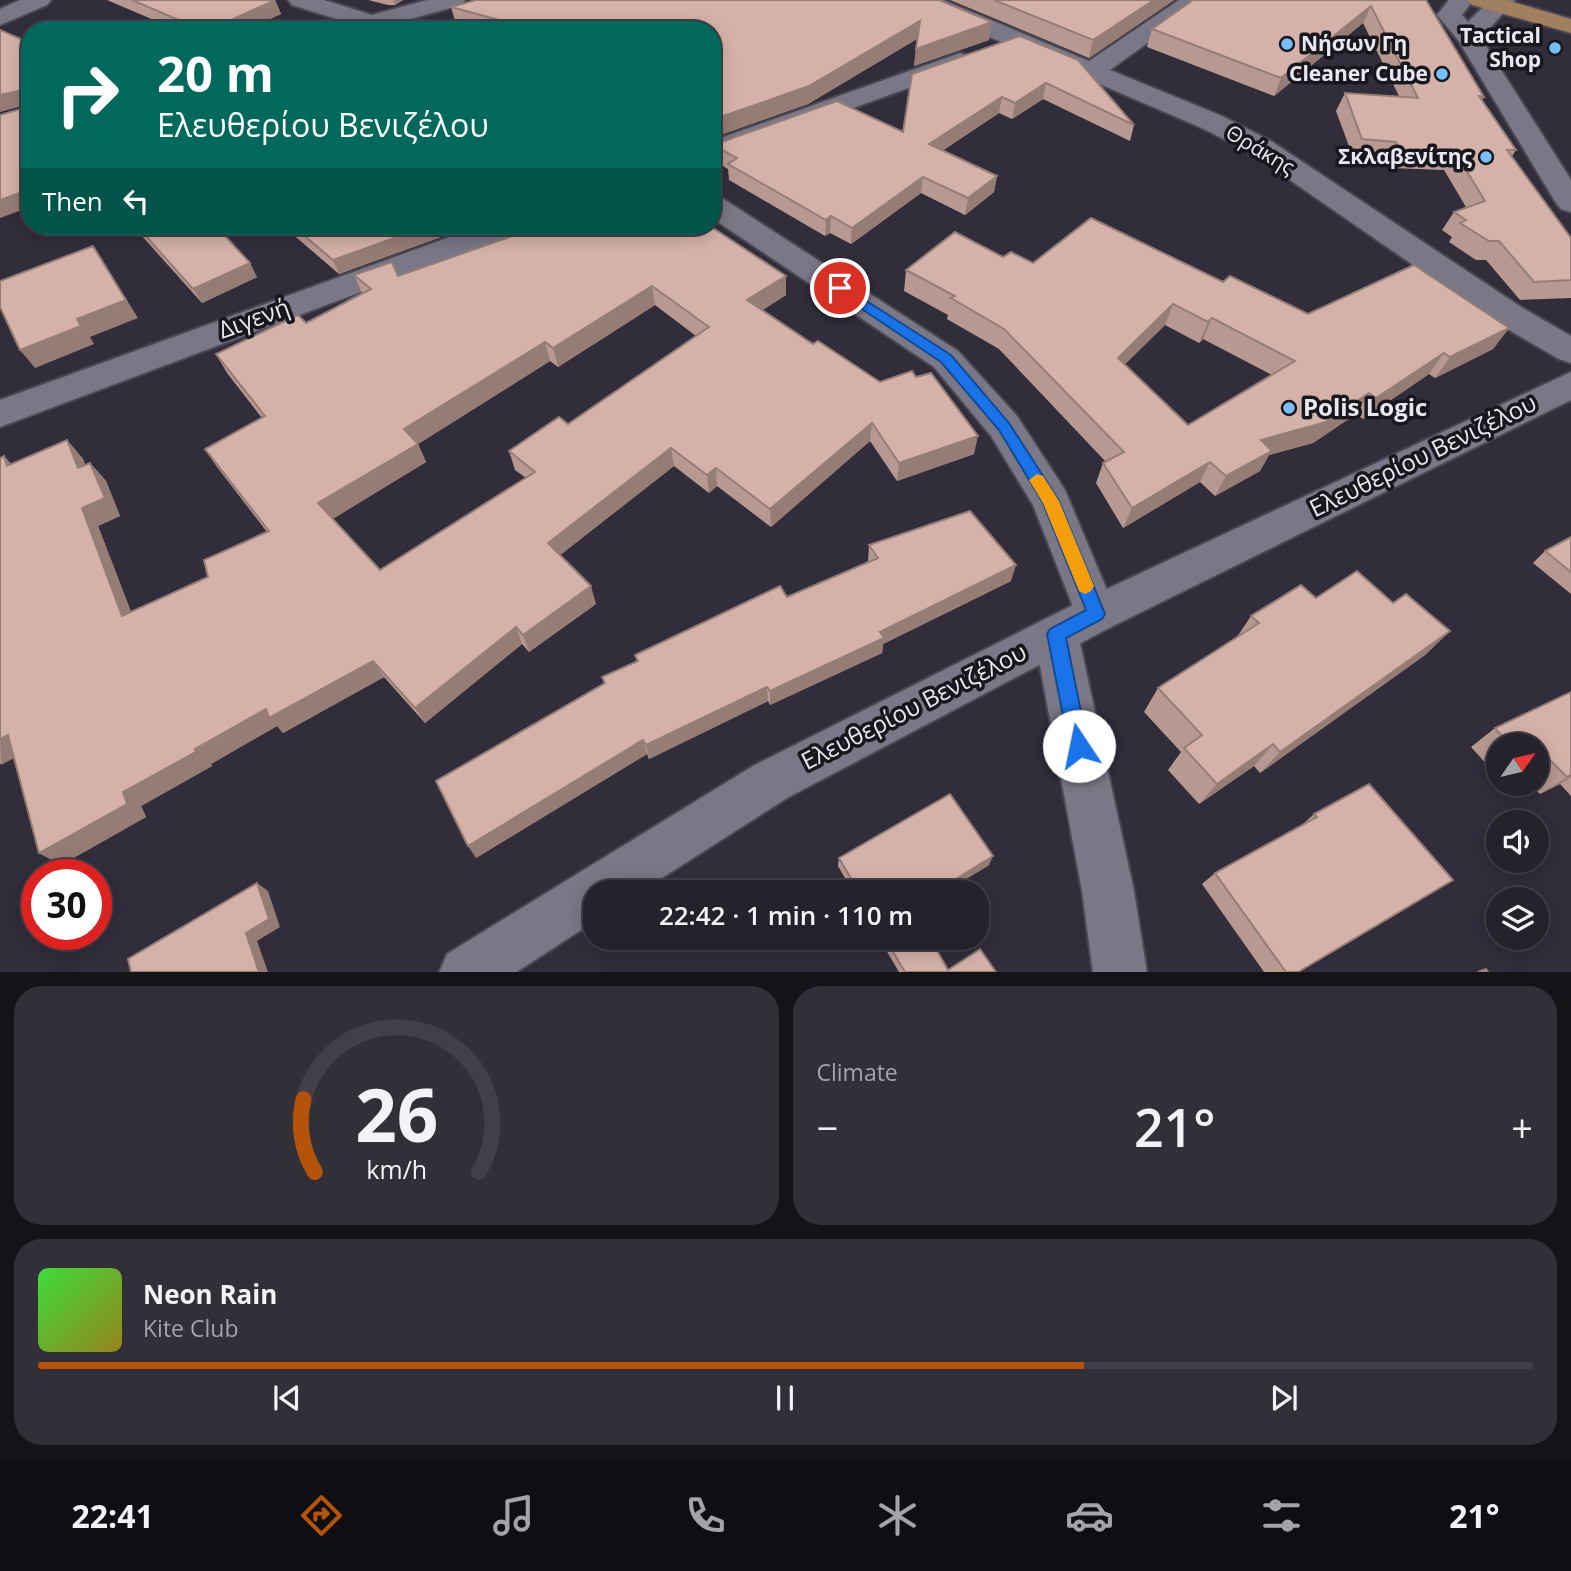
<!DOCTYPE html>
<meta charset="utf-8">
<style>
body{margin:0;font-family:"Open Sans",sans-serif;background:#312f38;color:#f1f3f6;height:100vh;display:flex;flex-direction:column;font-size:26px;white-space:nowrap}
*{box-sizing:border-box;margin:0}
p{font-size:23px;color:#a3a4a9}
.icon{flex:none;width:38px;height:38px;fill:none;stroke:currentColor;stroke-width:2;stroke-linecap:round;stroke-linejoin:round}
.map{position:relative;height:972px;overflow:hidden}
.drawer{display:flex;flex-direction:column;gap:14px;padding:14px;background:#141318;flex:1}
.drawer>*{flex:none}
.guide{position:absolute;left:21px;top:21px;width:700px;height:214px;border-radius:28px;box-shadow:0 4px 18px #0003,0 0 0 2px #423f48;background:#00695c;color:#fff;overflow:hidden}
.needle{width:46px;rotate:56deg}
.fabs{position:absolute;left:1486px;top:733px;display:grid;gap:14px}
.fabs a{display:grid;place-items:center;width:63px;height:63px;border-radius:50%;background:#25222c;box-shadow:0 4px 18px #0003,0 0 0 2px #423f48;font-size:35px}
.speed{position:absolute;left:21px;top:859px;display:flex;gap:14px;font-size:35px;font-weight:700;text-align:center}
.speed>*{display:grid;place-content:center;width:91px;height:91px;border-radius:50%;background:#25222c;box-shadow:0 4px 18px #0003,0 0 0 2px #423f48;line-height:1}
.speed .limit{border:10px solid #d22;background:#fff;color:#111}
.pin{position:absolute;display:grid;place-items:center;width:60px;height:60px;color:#fff;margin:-30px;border:4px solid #fff;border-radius:50%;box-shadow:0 2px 7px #0007}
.me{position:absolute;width:77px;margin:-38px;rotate:349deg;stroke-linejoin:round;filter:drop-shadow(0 0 5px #0008)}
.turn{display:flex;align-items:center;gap:24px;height:147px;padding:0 21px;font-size:32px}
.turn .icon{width:91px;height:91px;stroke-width:2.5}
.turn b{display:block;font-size:49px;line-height:60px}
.then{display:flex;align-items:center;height:66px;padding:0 21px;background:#0003;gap:14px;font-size:26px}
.big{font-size:52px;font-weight:600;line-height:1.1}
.drawer .card{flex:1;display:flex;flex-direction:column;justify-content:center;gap:10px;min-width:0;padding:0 24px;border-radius:28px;background:#312f38}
.drawer .dial{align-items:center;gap:0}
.dial svg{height:182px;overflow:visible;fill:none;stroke:#423f48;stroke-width:7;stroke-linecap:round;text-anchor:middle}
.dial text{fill:#f1f3f6;stroke:none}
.song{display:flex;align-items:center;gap:21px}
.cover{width:84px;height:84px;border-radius:10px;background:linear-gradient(135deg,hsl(120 70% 55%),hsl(50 70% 35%))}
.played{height:7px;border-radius:4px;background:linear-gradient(90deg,#b45309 70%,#423f48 70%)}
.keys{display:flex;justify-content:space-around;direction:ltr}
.heat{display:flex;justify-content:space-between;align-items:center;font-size:38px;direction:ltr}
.drawer .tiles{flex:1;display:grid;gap:14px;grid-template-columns:1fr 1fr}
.card:last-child{grid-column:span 2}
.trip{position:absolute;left:583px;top:880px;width:406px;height:70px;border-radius:28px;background:#25222c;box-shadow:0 4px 18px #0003,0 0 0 2px #423f48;font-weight:600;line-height:70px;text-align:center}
.tab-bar{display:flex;height:112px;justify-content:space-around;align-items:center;background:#0f0e12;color:#a3a4a9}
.tab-bar .icon{width:49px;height:49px}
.tab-bar .on{color:#b45309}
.tab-bar b{font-size:32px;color:#f1f3f6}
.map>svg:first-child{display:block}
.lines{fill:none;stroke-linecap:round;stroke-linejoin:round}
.street-casing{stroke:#4b4853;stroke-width:4}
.secondary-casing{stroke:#4b4853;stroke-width:4}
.primary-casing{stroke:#4b4853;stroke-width:4}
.street{fill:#7a7786;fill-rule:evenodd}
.secondary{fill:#7a7786;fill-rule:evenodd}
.primary{fill:#a0805e;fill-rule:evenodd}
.wall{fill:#b79991;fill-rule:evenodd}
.shaded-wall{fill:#957d76}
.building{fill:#d5b2a9;stroke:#957d76;stroke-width:2;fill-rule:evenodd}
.route{fill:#1a73e8;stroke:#114b97;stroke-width:2}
.slow{fill:#f59e0b}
.poi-dot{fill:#77bff7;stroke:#18171d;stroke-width:2.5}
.labels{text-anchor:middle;stroke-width:7;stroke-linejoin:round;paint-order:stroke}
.far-poi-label{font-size:21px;font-weight:bold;fill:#e9e7f0;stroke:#18171d;text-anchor:end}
.far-street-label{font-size:21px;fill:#e9e7f0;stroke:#18171d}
.street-label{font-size:24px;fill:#e9e7f0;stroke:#18171d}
.poi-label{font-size:24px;font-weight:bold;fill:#e9e7f0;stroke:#18171d;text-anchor:start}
</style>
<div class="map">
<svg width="1571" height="973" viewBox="0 0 1571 973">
<rect width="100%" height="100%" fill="#312d3b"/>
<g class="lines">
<g class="street-casing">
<g id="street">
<path d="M20 0H51L47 5 0 25V9Z"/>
<path d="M288 0H324L372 15 427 0H465L461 5 371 30H331L334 25 346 22 292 5Z"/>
<path d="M911 0H943L1089 61 1179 0H1207L1110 70 1222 116 1271 141 1521 307 1571 336V363L1559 359 1497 323 1251 153 1202 128 915 5Z"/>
<path d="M960 53 969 56 973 61 969 66 712 159V141Z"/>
<path d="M712 195 722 198 958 351 1017 416 1065 490 1117 614 1111 627 1096 632 1081 627 1033 505 991 436 934 367 712 218Z"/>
<path d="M480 226H523L519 233 0 427V400Z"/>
<path d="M1056 615 1071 621 1078 634 1134 891 1147 973H1093L1082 891 1034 634 1041 621Z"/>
</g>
</g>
<g class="secondary-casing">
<g id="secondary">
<path d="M1449 0H1473L1462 15 1468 22 1490 0H1515L1481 38 1571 180V212L1561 209 1556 203 1458 40 1437 15Z"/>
<path d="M1571 372V400L1111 627 787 798 640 892H595V921L515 973H439L447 954 753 766 1081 601Z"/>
</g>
</g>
<g class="primary-casing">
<path id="primary" d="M1468 0H1506L1571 19V33L1472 5Z"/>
</g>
<use href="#street" class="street"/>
<use href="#secondary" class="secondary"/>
<use href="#primary" class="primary"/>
</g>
<g class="wall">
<path d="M107 0H275L281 14 245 30H177Z"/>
<path d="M368 0H403L395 5H388Z"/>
<path d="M950 0H1174L1089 58Z"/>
<path d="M1426 0 1484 97 1482 100 1516 150 1512 156 1571 238V298L1520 300 1486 260H1476L1449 242 1452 237 1442 230 1454 212 1466 207 1444 170 1390 168 1386 160 1353 157 1336 111 1345 93 1399 96 1363 23 1274 96 1147 47 1152 29Z"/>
<path d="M451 7 989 40 914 66 917 39 808 104 712 138V30H475L456 24Z"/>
<path d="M1020 36 1134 125 1130 141 1043 99 1012 119 999 113 942 151 997 176 994 192 965 215 921 193 851 244 830 233 825 236 729 180 728 169 714 161 713 145 903 132Z"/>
<path d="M133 226H216L257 277 202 303Z"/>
<path d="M283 226H464L441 237 339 274Z"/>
<path d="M1003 257 1033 263 1223 282 1308 314 1509 328 1493 349 1435 378 1429 374 1363 419 1356 414 1313 443 1269 455 1260 471 1215 496 1200 482 1123 528 1096 483 1103 463 1106 462 999 349 947 319 948 315 904 291 906 270ZM1165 325 1199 343 1203 339 1272 375 1188 425 1125 364Z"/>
<path d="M354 275 786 276V295L762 310 974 454 897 481 870 441 771 527 717 486 709 493 674 466 560 555 596 604 529 652 522 644 425 723 384 677 283 733 277 726 211 764 212 766 141 806 146 817 61 865 39 853 14 758 0 764V458L4 456 11 464 67 440 83 459 85 465 90 463 106 481 120 516 98 526 131 612 208 577 267 532 217 467 205 449 262 418 227 373 216 354 306 323 362 293ZM655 305 696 336 568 424 509 451 515 470 526 478 380 570 332 519 426 462 418 444 550 361 558 367Z"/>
<path d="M1571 537V594L1533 563 1545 551Z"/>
<path d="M869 545 1011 581 883 644 882 653 770 705 768 701 649 759 647 754 476 858 604 684 602 677 637 662 635 655 787 597 868 562Z"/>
<path d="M1316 598 1393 603 1450 631 1425 655 1260 773 1254 766 1199 804 1168 770 1181 752 1144 712 1158 688 1237 637 1251 616Z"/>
<path d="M1571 692V796L1560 784 1540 794 1530 784H1536V746H1498V777L1471 747 1495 728Z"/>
<path d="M1369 784 1299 972H1264L1202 884 1215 873 1301 826 1314 814Z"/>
<path d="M839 858 989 865 945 892H853L838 866Z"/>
<path d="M879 938H930L948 970 996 972H899Z"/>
</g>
<g class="shaded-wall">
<path d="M275 0 281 14 245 30H231L227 22Z"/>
<path d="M393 0H403L395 5Z"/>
<path d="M1154 0H1174L1089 58 1093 40Z"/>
<path d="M1371 6 1363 23 1274 96 1281 78Z"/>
<path d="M920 21 918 38 808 104 712 138V120Z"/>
<path d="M992 22 989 40 914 66 916 49Z"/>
<path d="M1046 83 1043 99 1012 119 1015 103Z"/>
<path d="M23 90 30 104 0 112V95Z"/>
<path d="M1002 97 999 113 927 161 929 144Z"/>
<path d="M997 176 994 192 965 215 968 198Z"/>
<path d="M923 177 921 193 851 244 852 228Z"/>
<path d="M30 189V207L0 218V200Z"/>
<path d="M831 216 830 233 825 236 826 220Z"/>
<path d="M428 226H464L441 237 339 274 333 260Z"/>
<path d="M93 246 138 318 90 337 94 344 35 368 20 350 77 319Z"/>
<path d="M250 263 257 277 202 303 193 289Z"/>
<path d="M786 276V295L748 320 747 300Z"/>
<path d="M652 286 655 305 558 367 553 348Z"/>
<path d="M1173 304 1165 325 1111 378 1118 358Z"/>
<path d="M1212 318 1203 339 1199 343 1208 322Z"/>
<path d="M1509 328 1493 349 1435 378 1450 357Z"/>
<path d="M545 342 550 361 418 444 426 462 328 522 318 503 404 429Z"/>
<path d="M1444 353 1429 374 1363 419 1376 398Z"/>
<path d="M1369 393 1356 414 1313 443 1269 455 1260 471 1215 496 1226 476 1261 440Z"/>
<path d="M872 423 870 441 771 527 770 509Z"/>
<path d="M978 436 974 454 897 481 899 463Z"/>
<path d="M67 440 83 459 94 486 78 468Z"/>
<path d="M671 448 674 466 554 560 548 543Z"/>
<path d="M4 456 21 475 7 466Z"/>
<path d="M1210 462 1200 482 1123 528 1132 508Z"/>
<path d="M90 463 106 481 120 516 98 526 139 633 122 616 82 508Z"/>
<path d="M716 468 717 486 709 493 707 475Z"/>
<path d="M1016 565 1011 581 883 644 882 653 770 705V691L880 632Z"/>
<path d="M591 586 596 604 529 652 523 635Z"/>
<path d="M516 627 522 644 425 723 415 708Z"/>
<path d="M1450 631 1425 655 1260 773 1280 752Z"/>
<path d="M373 661 384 677 283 733 277 726 211 764 212 766 141 806 146 817 61 865 39 853 123 792 266 709Z"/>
<path d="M767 687 768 701 649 759 646 745Z"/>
<path d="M8 735 29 750 1 765 0 739Z"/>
<path d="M643 740 647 754 476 858 468 846Z"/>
<path d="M1273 744 1254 766 1199 804 1217 784Z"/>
<path d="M1571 775V777L1560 784 1540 794Z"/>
<path d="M993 856 989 865 945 892H935Z"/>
<path d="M257 883 268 891 280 927 257 941 268 972H259L246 933Z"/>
</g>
<g class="building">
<path d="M132 0H275L227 22 239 30H177L179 20Z"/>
<path d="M476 0H939L992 22 916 49 920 21 809 86 712 120V30H511L499 23 501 22 499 20 451 7Z"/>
<path d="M994 0H1154L1093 40Z"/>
<path d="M1193 0H1426L1484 97 1479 96 1516 150H1507L1571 238V280L1534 282 1499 241H1489L1460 223 1466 220 1454 212 1485 201 1455 152 1400 150 1396 142 1362 139 1345 93 1418 98 1371 6 1281 78 1152 29Z"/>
<path d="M0 30 30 43V189L0 200V115L24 108 23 90 0 95Z"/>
<path d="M1020 36 1078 60 1134 125 1046 83 1015 103 1002 97 929 144 997 176 968 198 923 177 852 228 831 216 826 220 728 164 737 158 713 145 837 101 903 132 912 74Z"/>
<path d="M1091 218 1223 282 1230 276 1308 314 1414 265 1509 328 1450 357 1444 353 1376 398 1369 393 1326 422 1261 440 1272 451 1226 476 1210 462 1132 508 1103 463 1124 452 1004 329 951 298 955 296 906 270 955 232 1003 257 1011 252 1033 263ZM1173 304 1208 322 1212 318 1295 361 1188 425 1118 358Z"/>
<path d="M137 226H216L250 263 193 289Z"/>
<path d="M293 226H428L333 260Z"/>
<path d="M541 226H710L786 276 747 300 813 344 818 341 880 382 912 371 916 377 931 373 978 436 899 463 872 423 770 509 716 468 707 475 671 448 548 543 591 586 523 635 516 627 415 708 373 661 269 718 266 709 195 749 196 752 123 792 127 804 39 853 8 735 0 739V458L4 456 7 466 67 440 78 468 90 463 105 498 82 508 122 616 208 577 204 560 269 531 205 449 265 416 216 354 298 315 306 323 371 289 354 275 392 262 398 276ZM652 286 709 327 568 424 559 417 509 451 535 472 380 570 318 503 418 444 404 429 545 342 553 348Z"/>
<path d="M93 246 126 300 77 319 81 326 20 350 0 307V281Z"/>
<path d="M970 511 1016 565 880 632 884 638 770 691 767 687 646 745 643 740 468 846 436 781 605 683 602 677 638 661 635 655 780 586 787 597 878 558 869 545Z"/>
<path d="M1571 537V572L1545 551Z"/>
<path d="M1357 571 1393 603 1406 594 1450 631 1280 752 1273 744 1217 784 1184 748 1202 735 1158 688 1259 623 1251 616 1301 585 1316 598Z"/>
<path d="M1571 692V775L1567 777 1544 754 1536 758V746H1510L1495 728Z"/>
<path d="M1369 784 1453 880 1298 972H1286L1215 873 1317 817 1314 814Z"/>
<path d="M950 794 993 856 935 892H859L839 858Z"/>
<path d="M257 883 269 919 246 933 259 972H131L128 959Z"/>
<path d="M885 938H930L948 970 980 949 996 972H905Z"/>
<path d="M1486 969 1488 972H1478Z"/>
</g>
<path class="route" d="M840 284 951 355 1009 423 1059 501 1105 614 1102 619 1066 638 1088 746 1085 753 1079 755 1072 753 1069 746 1047 634 1050 629 1086 610 1043 503 999 430 941 362 835 291 833 288Z"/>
<path class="slow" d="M1037 474 1043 476 1059 501 1094 586 1091 591 1085 594 1079 591 1077 586 1043 503 1029 480Z"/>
<g class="poi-dot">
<circle cx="1287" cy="44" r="7"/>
<circle cx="1555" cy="48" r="7"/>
<circle cx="1442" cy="74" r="7"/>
<circle cx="1486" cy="157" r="7"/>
<circle cx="1289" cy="408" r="7"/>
</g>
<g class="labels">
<g class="far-poi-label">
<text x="1541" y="43">Tactical<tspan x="1541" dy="24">Shop</tspan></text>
<text x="1301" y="51" text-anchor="start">Νήσων Γη</text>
<text x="1428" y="81">Cleaner Cube</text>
<text x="1472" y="164">Σκλαβενίτης</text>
</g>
<g class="far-street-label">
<text transform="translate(1260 150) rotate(31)" y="7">Θράκης</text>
</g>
<g class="street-label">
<text transform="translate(254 319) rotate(-20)" y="8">Διγενή</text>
<text transform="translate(1423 456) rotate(-26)" y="8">Ελευθερίου Βενιζέλου</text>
<text transform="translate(914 707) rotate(-27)" y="8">Ελευθερίου Βενιζέλου</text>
</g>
<g class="poi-label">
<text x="1303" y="416">Polis Logic</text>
</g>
</g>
</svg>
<div class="fabs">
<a><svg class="needle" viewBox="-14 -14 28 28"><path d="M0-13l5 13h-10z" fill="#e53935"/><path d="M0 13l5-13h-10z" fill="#a3a4a9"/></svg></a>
<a><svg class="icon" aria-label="sound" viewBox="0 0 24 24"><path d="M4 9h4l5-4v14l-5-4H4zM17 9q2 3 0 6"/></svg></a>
<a><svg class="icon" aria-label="layers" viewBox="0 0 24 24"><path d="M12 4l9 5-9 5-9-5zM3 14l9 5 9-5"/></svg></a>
</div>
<div class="speed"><div class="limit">30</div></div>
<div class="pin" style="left:840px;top:288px;background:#d93025"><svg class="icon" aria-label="arrive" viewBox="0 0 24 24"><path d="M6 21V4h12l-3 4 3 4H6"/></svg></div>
<svg class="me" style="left:1079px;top:746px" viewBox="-20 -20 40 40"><circle r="19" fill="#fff"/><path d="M0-13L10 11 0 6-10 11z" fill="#1a73e8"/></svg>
<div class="trip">22:42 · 1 min · 110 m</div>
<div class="guide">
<div class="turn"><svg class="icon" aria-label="right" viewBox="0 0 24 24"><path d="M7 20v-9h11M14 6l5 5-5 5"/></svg><div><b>20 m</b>Ελευθερίου Βενιζέλου</div></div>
<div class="then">Then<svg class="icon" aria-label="left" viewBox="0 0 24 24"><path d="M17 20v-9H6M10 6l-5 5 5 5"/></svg></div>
</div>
</div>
<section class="drawer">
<div class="tiles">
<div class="card dial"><svg viewBox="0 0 100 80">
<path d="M14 69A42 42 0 1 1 86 69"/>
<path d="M14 69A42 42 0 0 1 9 37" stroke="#b45309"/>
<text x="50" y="56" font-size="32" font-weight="700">26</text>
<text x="50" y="72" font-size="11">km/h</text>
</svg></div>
<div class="card"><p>Climate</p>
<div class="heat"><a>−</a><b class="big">21°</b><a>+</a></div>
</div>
<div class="card">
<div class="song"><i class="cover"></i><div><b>Neon Rain</b><p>Kite Club</p></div></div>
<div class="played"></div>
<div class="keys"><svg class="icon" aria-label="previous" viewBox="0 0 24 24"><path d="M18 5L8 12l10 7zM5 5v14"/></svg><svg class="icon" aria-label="pause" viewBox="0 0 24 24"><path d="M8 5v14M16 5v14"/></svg><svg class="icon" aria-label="next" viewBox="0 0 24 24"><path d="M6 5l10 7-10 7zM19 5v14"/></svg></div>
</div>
</div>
</section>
<nav class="tab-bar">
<b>22:41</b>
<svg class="icon on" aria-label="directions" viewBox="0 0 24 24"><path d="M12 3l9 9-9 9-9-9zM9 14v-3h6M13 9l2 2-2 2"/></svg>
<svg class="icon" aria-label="music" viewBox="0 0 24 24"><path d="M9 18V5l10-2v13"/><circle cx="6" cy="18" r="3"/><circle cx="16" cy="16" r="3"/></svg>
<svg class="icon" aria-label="phone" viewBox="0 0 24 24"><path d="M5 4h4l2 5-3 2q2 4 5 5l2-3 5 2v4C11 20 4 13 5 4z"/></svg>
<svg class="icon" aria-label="climate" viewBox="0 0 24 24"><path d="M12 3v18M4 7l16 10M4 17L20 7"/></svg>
<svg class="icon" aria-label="car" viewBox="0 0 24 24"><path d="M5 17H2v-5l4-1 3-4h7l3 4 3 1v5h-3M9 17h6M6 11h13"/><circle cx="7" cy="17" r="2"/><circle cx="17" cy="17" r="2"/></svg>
<svg class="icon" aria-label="filters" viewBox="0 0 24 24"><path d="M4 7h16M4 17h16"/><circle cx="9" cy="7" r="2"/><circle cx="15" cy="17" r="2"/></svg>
<b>21°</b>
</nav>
